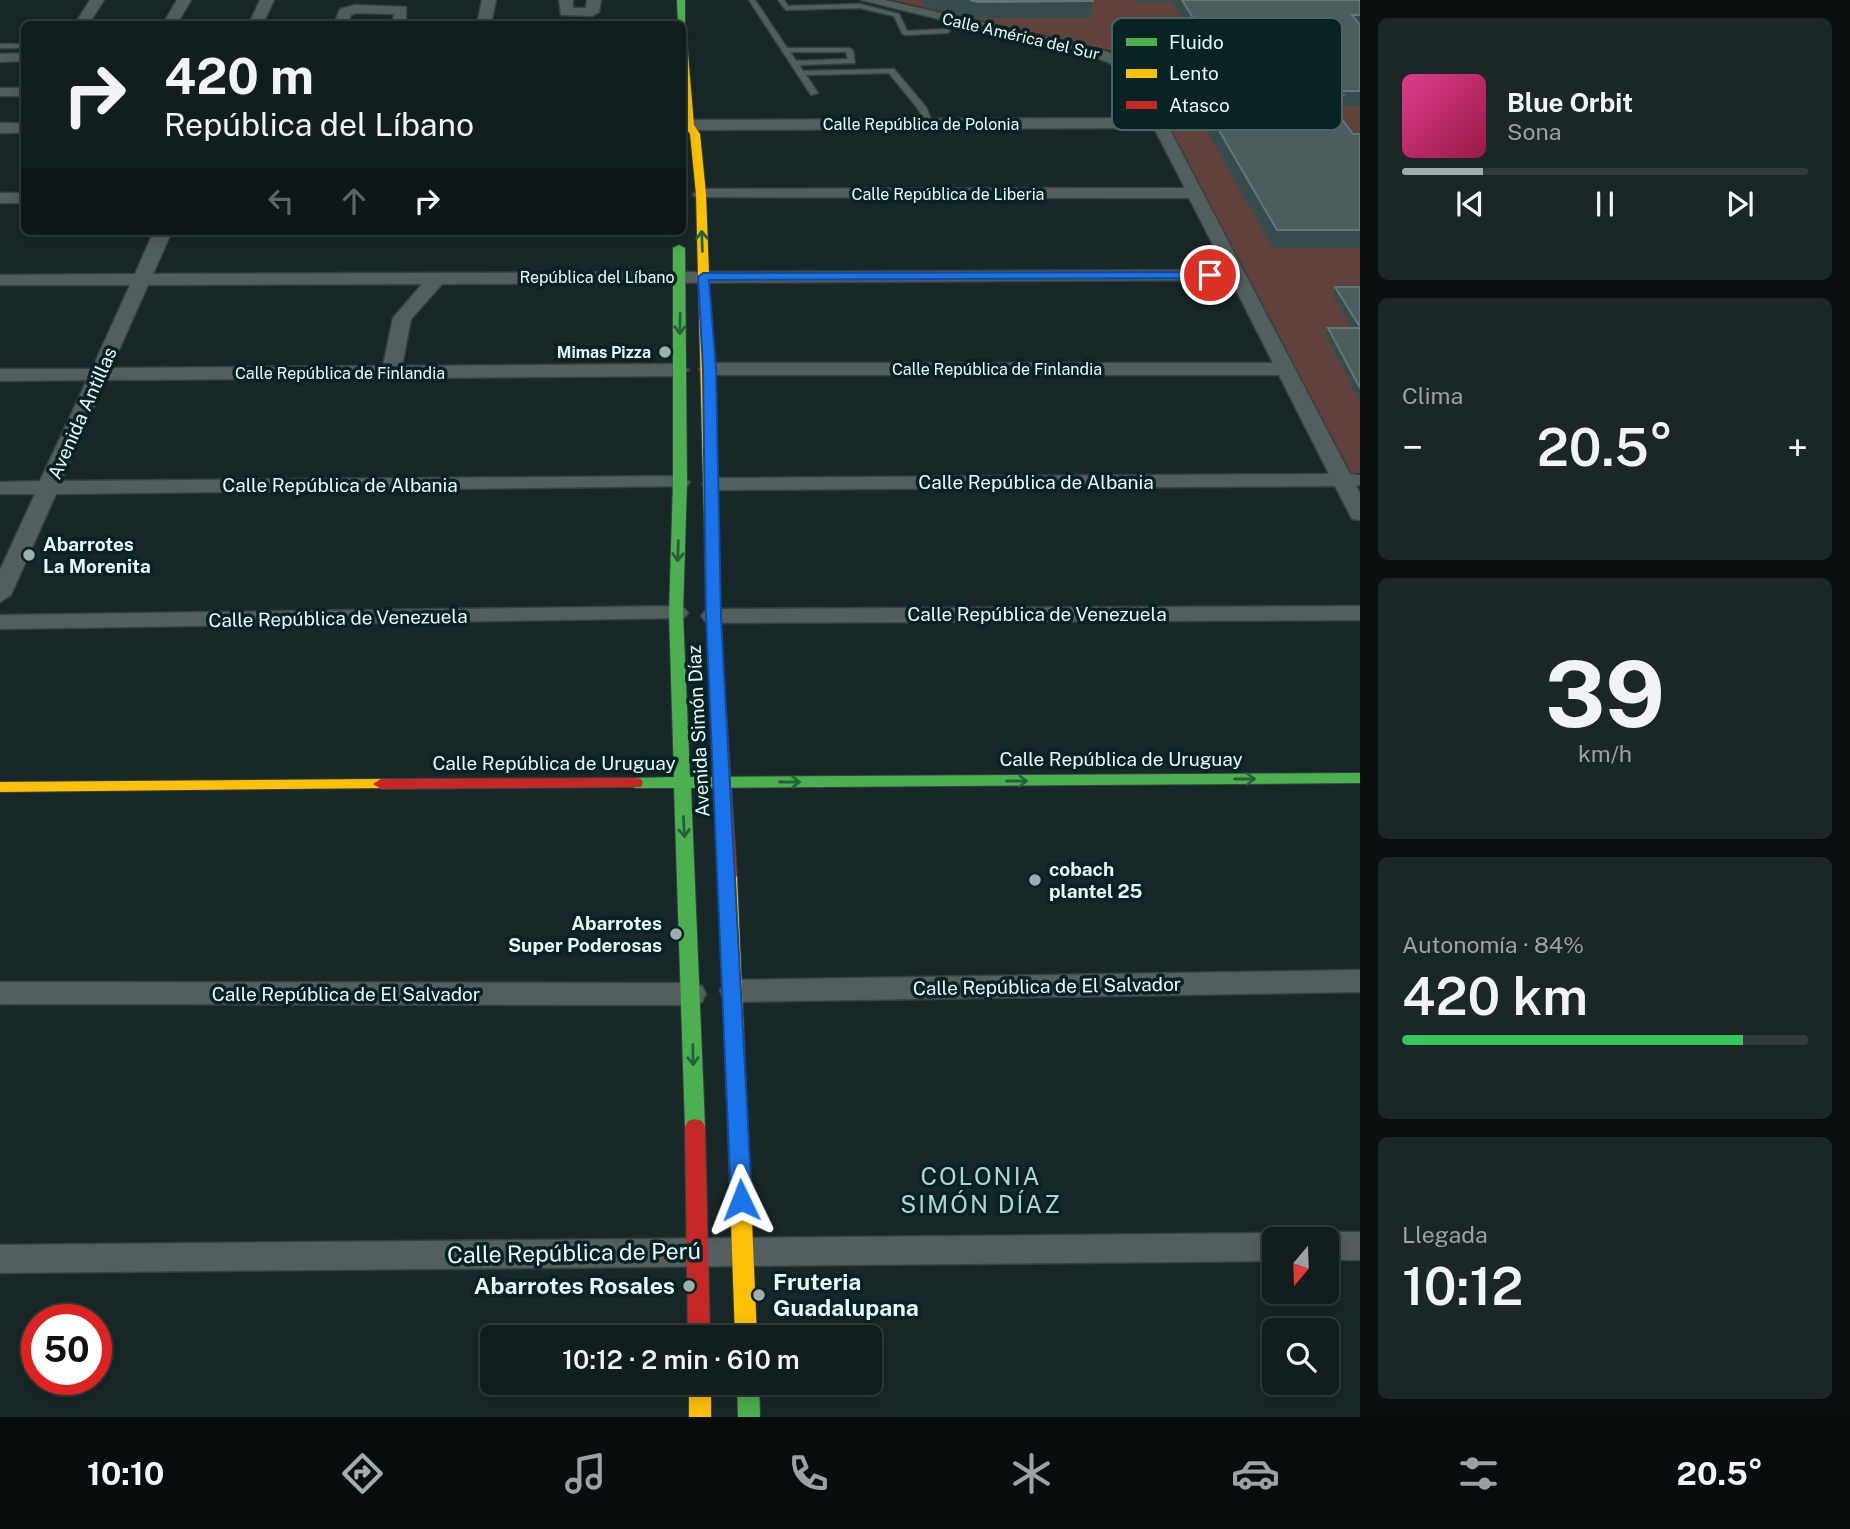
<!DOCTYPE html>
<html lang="es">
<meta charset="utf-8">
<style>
body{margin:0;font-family:"Public Sans",sans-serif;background:#1b2626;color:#f1f3f6;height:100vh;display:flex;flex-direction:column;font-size:26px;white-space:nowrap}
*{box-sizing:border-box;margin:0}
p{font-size:23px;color:#9ca2a4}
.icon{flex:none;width:38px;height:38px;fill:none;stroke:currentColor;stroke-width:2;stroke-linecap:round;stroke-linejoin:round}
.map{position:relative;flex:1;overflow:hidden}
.details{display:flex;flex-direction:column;gap:18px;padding:18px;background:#0a1010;width:490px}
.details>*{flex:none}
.banner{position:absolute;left:21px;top:21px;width:665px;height:214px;border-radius:10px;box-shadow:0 4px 18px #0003,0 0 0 2px #313b3b;background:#121d1d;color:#f1f3f6;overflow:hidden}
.needle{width:46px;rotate:199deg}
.tools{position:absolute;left:1262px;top:1227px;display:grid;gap:14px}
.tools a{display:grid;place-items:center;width:77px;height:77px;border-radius:10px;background:#121d1d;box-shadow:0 4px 18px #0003,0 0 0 2px #313b3b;font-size:35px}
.speed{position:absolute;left:21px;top:1304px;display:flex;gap:14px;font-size:35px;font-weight:700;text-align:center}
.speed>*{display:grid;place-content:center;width:91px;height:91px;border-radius:50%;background:#121d1d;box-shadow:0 4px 18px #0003,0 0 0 2px #313b3b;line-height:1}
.speed .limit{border:10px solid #d22;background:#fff;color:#111}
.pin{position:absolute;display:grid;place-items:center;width:60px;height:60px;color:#fff;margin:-30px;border:4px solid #fff;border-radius:50%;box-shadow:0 2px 7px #0007}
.me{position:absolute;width:77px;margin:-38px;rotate:358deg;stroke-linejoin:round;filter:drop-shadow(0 0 5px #0008)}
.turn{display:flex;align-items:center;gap:24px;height:147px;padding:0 28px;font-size:32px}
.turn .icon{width:91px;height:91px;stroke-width:2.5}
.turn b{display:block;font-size:49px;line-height:60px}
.lanes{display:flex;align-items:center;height:66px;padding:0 28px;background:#0003;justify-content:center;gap:35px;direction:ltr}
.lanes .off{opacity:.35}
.big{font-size:52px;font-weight:600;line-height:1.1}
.details .tile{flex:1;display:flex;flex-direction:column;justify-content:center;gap:10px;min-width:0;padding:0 24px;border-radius:10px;background:#1b2626}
.details .dial{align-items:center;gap:0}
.dial b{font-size:91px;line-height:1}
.song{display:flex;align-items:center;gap:21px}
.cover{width:84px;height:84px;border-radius:10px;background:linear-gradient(135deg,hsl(330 70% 55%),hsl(340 70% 35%))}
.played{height:7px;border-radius:4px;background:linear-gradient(90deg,#9fafae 20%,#313b3b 20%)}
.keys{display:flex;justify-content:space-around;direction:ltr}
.heat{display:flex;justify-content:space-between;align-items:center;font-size:38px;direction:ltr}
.charge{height:10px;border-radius:5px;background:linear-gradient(90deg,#34c759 84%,#313b3b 0)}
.trip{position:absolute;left:480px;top:1325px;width:402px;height:70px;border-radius:10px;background:#121d1d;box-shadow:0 4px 18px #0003,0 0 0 2px #313b3b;font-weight:600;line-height:70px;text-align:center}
.tab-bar{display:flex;height:112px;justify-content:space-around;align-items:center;background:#070c0c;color:#9ca2a4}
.tab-bar .icon{width:49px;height:49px}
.tab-bar .active{color:#9fafae}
.tab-bar b{font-size:32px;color:#f1f3f6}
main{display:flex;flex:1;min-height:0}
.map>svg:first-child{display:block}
.green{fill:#60413c}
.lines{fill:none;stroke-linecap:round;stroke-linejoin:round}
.lane-casing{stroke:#364141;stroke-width:3}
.street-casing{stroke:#364141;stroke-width:3}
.fast-casing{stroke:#364141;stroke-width:2}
.slow-casing{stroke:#364141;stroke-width:2}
.jam-casing{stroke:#364141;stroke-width:2}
.lane{fill:#535e5e;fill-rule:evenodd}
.street{fill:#535e5e;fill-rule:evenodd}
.fast{fill:#4caf50;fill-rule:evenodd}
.slow{fill:#ffc107;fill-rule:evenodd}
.jam{fill:#c62828;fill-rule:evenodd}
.wall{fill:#364b4b}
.building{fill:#495e5d;stroke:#627676;stroke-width:2}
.oneway{stroke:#266237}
.route{fill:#1a73e8;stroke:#114b97;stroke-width:2}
.poi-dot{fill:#9fafae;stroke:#072323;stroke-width:2.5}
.labels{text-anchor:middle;stroke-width:7;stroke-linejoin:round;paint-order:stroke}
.far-street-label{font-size:16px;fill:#e8f8f7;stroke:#072323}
.far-poi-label{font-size:16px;font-weight:bold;fill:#e8f8f7;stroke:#072323;text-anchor:end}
.street-label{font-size:19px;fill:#e8f8f7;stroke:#072323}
.poi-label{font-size:19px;font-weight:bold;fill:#e8f8f7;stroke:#072323;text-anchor:start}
.near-street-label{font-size:23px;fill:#e8f8f7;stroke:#072323}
.near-poi-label{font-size:23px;font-weight:bold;fill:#e8f8f7;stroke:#072323;text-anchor:start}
.near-neighbourhood-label{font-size:24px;letter-spacing:2px;fill:#b3d2d2;stroke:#072323}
.key{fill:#072323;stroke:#4a6363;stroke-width:2}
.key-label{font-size:19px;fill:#e8f8f7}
</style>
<main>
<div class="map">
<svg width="1360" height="1417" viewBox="0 0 1360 1417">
<rect width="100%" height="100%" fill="#182727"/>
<path class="green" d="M892 0H1360V473H1348L1135 66 1121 53Z"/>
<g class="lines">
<g class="lane-casing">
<g id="lane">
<path d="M749 0H755L787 48H849L853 50 855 63 799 65 803 71 894 69 926 107 933 124 926 126 919 110 889 73 806 75 818 93 811 95ZM790 52H846L848 59 796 61Z"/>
<path d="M778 0H784L788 6 860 4 899 14 907 31 947 29 950 31 947 33 905 35 902 33 894 16 860 8 786 10Z"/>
<rect x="0" y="44" width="24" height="4"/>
</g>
</g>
<g class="street-casing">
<g id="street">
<path d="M90 0H104L89 24H75Z"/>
<path d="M177 0H191L177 24H163Z"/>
<path d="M260 0H274L263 24H249Z"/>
<path d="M482 0H496L491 24H477Z"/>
<path d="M559 0H573V8H586L587 0H601L599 12 592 16 561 15Z"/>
<path d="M861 0H885L1105 51 1135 63 1350 474 1360 475V485L1356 486 1360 493V520L1352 519 1335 486 712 490 702 484 712 478 1329 474 1279 375H709L699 369 709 363H1273L1231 280 442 284 411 319 402 366 679 364 689 370 679 376 106 380 61 481 680 476 690 482 687 486 56 494 11 595 0 602V570L35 494H0V482L40 481 87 380 0 381V369H92L130 285H0V275L135 274 154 231H172L153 274 1226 270 1189 198 695 197 693 194 701 189 1185 188 1154 128 682 130V120L1149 118 1124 69 1095 57ZM422 284 393 318 383 366 111 368 148 285Z"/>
<path d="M355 5 406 7V24H392L394 14 356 13 351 15 348 24H334L340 9Z"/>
<path d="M24 53V61L0 62V54Z"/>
<rect x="0" y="88" width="24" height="8"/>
<rect x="0" y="123" width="24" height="10"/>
<rect x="0" y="193" width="24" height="10"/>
<path d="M676 606 684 608 688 613 684 618 0 629V615Z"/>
<path d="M1360 606V620L713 623 705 621 701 616 705 611 713 609Z"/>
<path d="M1360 970V992L734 1002 724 999 720 991 724 983 734 980Z"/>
<path d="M0 982 692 983 702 986 706 994 702 1002 692 1005 0 1004Z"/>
<path d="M1326 1232H1360V1260H1326V1239H1313Z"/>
<path d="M1274 1233 1287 1239H1274V1261L0 1273V1245Z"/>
</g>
</g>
<g class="fast-casing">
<g id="fast">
<path d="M677 0H685V26L678 24Z"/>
<path d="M679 245 685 248 687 482 683 613 690 777 1360 773V783L691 788 705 1127 702 1133 695 1135 688 1133 685 1127 674 788H635L627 783 635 778 674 777 669 613 673 482V248Z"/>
<path d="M737 1382H759L760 1417H738Z"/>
</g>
</g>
<g class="slow-casing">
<g id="slow">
<path d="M682 27 686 30 694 125 700 134 706 194 718 517 711 521 704 517 696 194 690 134 684 125Z"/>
<path d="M381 779 389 784 387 788 0 792V782Z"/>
<path d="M728 870 734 872 737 876 757 1337H735L719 876 722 872Z"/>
<rect x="689" y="1382" width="22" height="35"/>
</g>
</g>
<g class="jam-casing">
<g id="jam">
<path d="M711 513 718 517 720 616 737 876 734 880H722L719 876 706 616 704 517Z"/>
<path d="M635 778 641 779 643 783 641 787 381 789 373 784 381 779Z"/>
<path d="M695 1119 702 1121 705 1127 710 1337H688L685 1127 688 1121Z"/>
</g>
</g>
<use href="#lane" class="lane"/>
<use href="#street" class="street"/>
<use href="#fast" class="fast"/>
<use href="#slow" class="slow"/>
<use href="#jam" class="jam"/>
</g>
<g class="wall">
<path d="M922 0H1093V1L1091 18H976L925 6Z"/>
<path d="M1135 0H1360V106H1340L1339 111H1335L1353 134H1360V248H1273L1196 112H1186L1160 69 1162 54H1203L1173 3H1137Z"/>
<path d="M1335 287H1360V402L1326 337 1328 328H1353L1333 296Z"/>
</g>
<g class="building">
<path d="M970 0H1093V1L978 2Z"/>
<path d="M1182 0H1360V15H1352L1360 25V91H1339L1343 95H1324L1353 134H1360V230H1277L1199 96H1188L1162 54 1215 53Z"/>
<path d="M1335 287H1360V327Z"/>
<path d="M1328 328H1360V388Z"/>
</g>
<defs><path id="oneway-shaft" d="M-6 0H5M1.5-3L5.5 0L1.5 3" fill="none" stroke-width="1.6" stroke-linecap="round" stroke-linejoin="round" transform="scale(1.75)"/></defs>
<g class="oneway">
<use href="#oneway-shaft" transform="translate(702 241) rotate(-92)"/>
<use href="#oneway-shaft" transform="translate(680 324) rotate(91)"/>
<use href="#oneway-shaft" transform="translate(678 551) rotate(92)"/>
<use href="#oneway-shaft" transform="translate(1245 779)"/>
<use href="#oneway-shaft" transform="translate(1017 781)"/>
<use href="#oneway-shaft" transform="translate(790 782)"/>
<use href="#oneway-shaft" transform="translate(684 827) rotate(87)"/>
<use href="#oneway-shaft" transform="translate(693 1055) rotate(89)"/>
</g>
<path class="route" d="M1210 272 1216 275 1214 278 709 280 716 369 721 616 752 1200 749 1206 741 1208 734 1206 731 1200 706 616 703 369 698 277 703 273Z"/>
<g class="poi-dot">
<circle cx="665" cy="352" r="7"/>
<circle cx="29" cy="555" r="7"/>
<circle cx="1035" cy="880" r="7"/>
<circle cx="676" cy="934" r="7"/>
<circle cx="689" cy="1286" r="7"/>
<circle cx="759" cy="1295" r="7"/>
</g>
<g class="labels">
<g class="far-street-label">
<text transform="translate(1021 36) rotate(13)" y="6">Calle América del Sur</text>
<text x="921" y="130">Calle República de Polonia</text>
<text x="948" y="200">Calle República de Liberia</text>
<text x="597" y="283">República del Líbano</text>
<text x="997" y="375">Calle República de Finlandia</text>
<text x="340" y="379">Calle República de Finlandia</text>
</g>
<g class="far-poi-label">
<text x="651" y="358">Mimas Pizza</text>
</g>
<g class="street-label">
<text transform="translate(82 413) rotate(-66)" y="7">Avenida Antillas</text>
<text x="1036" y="489">Calle República de Albania</text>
<text x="340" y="492">Calle República de Albania</text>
<text x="1037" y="621">Calle República de Venezuela</text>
<text transform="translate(338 618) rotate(-1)" y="7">Calle República de Venezuela</text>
<text transform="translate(698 731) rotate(-93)" y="7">Avenida Simón Díaz</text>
<text x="1121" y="766">Calle República de Uruguay</text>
<text x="554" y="770">Calle República de Uruguay</text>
<text transform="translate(1047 986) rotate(-1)" y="7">Calle República de El Salvador</text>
<text x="346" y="1001">Calle República de El Salvador</text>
</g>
<g class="poi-label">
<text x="43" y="551">Abarrotes<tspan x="43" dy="22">La Morenita</tspan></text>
<text x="1049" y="876">cobach<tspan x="1049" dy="22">plantel 25</tspan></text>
<text x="662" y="930" text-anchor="end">Abarrotes<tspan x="662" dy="22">Super Poderosas</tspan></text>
</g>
<g class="near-street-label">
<text transform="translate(574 1253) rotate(-1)" y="8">Calle República de Perú</text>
</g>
<g class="near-poi-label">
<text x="773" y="1290">Fruteria<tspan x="773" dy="26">Guadalupana</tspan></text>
<text x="675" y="1294" text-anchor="end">Abarrotes Rosales</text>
</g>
<g class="near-neighbourhood-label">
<text x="981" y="1185">COLONIA<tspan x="981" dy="28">SIMÓN DÍAZ</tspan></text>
</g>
</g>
<rect x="1112" y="18" width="230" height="112" rx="10" class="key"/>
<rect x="1126" y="38" width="31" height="8" fill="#4caf50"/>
<rect x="1126" y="69" width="31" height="9" fill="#ffc107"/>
<rect x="1126" y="101" width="31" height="8" fill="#c62828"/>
<g class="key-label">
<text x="1169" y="49">Fluido</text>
<text x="1169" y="80">Lento</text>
<text x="1169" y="112">Atasco</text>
</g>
</svg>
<div class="tools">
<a><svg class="needle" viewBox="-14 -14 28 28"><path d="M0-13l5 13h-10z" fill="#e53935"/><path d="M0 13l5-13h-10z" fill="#9ca2a4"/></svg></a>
<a><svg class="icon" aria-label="search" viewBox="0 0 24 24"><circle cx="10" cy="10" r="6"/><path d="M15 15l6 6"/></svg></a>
</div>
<div class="speed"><div class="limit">50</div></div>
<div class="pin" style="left:1210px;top:275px;background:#d93025"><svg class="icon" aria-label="arrive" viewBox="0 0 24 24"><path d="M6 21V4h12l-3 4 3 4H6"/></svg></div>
<svg class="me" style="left:741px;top:1200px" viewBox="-20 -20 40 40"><path d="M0-17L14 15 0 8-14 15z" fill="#1a73e8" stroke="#fff" stroke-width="4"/></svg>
<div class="trip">10:12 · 2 min · 610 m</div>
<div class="banner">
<div class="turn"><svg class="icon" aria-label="right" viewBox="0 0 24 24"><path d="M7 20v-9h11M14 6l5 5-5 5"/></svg><div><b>420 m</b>República del Líbano</div></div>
<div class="lanes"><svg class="icon off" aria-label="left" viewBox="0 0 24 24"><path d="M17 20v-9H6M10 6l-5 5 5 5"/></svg><svg class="icon off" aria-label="ahead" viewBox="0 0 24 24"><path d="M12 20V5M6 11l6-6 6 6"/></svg><svg class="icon" aria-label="right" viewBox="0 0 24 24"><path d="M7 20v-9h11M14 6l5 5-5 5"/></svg></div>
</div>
</div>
<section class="details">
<div class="tile">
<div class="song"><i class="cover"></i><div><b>Blue Orbit</b><p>Sona</p></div></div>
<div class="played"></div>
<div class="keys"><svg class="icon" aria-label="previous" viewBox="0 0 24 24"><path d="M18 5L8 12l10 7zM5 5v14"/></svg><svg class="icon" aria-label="pause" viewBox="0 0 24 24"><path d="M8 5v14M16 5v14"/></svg><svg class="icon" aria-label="next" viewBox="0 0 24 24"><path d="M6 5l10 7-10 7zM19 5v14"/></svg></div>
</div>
<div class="tile"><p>Clima</p>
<div class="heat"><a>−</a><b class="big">20.5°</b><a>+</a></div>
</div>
<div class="tile dial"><b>39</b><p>km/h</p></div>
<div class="tile"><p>Autonomía · 84%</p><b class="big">420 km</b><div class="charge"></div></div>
<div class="tile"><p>Llegada</p><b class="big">10:12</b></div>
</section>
</main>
<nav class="tab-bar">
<b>10:10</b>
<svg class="icon active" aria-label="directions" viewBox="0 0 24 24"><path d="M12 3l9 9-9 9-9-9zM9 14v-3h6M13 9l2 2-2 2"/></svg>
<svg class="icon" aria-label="music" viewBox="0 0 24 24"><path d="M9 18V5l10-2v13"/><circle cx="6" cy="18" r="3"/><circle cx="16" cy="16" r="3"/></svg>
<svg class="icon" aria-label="phone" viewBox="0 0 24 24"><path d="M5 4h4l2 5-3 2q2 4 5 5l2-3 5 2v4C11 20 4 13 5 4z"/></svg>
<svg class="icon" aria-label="climate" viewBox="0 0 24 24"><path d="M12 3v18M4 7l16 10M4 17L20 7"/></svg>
<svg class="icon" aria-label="car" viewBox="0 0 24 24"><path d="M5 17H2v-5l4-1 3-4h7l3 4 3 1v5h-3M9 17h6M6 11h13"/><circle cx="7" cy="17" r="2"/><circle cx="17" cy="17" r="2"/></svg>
<svg class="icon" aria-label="filters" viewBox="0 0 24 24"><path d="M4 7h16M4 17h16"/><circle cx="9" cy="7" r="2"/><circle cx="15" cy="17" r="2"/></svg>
<b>20.5°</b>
</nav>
